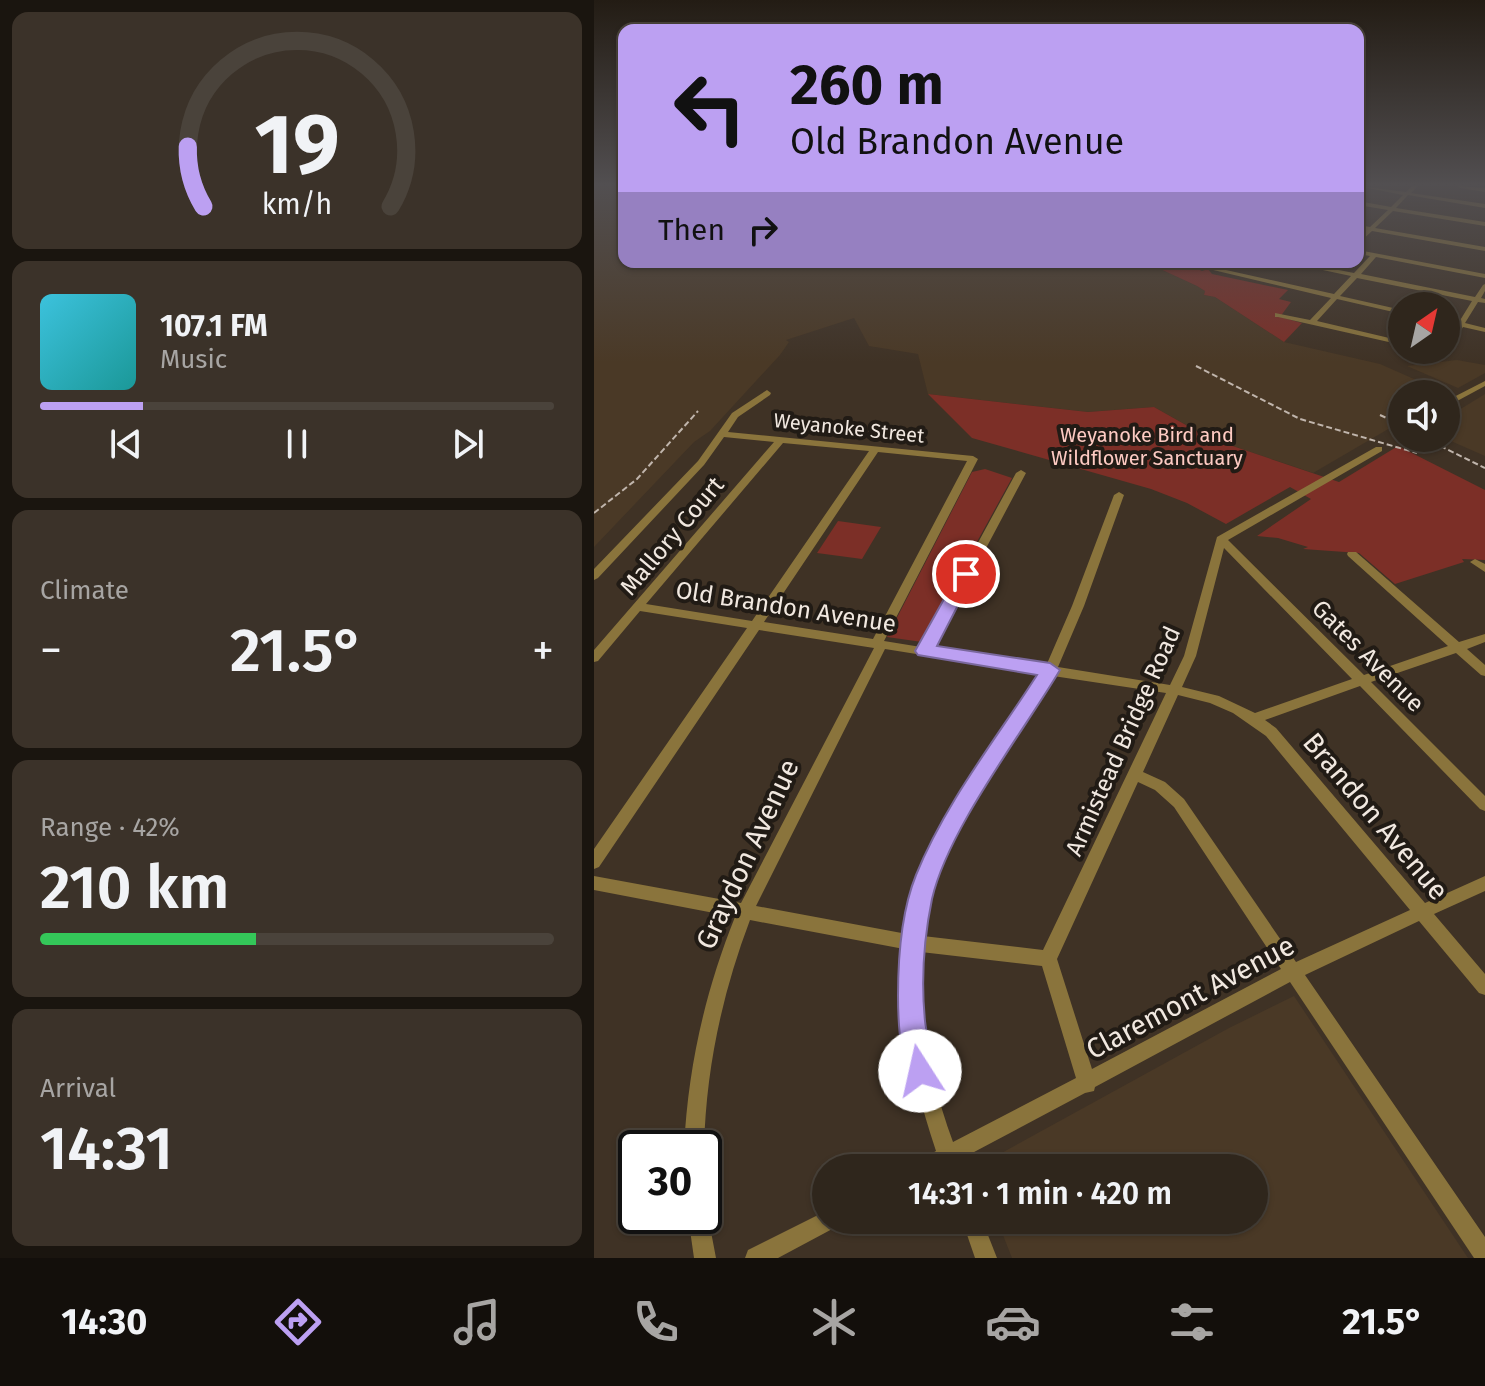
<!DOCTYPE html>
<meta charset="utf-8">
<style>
body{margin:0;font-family:"Fira Sans",sans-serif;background:#3b3229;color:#f1f3f6;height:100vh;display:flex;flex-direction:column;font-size:30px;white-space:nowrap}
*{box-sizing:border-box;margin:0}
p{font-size:26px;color:#a7a5a3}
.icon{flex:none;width:44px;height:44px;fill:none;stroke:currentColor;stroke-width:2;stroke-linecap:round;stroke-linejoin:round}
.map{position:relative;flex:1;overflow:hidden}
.drawer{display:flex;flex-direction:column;gap:12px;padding:12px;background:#1a150f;width:594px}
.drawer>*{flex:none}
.hud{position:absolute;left:24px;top:24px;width:746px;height:244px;border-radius:16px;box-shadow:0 2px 6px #0004,0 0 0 2px #4a433b;background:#bca0f2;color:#111;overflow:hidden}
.needle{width:52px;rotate:34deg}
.fabs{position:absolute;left:794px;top:292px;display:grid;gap:16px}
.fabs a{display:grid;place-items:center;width:72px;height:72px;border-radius:50%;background:#2f261c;box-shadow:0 2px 6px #0004,0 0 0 2px #4a433b;font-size:40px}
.speed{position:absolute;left:24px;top:1130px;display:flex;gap:16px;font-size:40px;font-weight:700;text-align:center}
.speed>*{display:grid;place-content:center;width:104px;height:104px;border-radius:50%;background:#2f261c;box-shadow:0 2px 6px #0004,0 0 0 2px #4a433b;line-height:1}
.speed .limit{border:4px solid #111;border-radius:12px;background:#fff;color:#111}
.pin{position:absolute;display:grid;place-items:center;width:68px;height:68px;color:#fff;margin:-34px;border:4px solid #fff;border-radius:50%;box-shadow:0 2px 8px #0007}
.me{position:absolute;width:88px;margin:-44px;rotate:350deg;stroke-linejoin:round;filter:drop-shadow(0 0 6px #0008)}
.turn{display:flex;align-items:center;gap:28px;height:168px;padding:0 40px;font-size:36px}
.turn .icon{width:104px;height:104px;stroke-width:2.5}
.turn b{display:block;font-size:56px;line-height:68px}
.then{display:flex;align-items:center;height:76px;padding:0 40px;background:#0003;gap:16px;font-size:30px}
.big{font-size:60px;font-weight:600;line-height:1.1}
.drawer .widget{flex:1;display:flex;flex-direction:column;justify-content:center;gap:12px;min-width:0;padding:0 28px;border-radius:16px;background:#3b3229}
.drawer .dial{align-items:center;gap:0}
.dial svg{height:208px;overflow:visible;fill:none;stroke:#4a433b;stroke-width:7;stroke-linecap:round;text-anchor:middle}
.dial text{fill:#f1f3f6;stroke:none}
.song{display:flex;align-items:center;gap:24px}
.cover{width:96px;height:96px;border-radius:12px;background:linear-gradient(135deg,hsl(190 70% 55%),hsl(180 70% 35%))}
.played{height:8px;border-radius:4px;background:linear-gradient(90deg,#bca0f2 20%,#4a433b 20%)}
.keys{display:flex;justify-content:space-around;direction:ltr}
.heat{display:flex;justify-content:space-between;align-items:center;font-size:44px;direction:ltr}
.charge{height:12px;border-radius:6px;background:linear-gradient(90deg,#34c759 42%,#4a433b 0)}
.trip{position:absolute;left:218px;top:1154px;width:456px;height:80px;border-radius:40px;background:#2f261c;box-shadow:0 2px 6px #0004,0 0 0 2px #4a433b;font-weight:600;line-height:80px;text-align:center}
.menu{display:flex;height:128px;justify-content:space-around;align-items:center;background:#130f0b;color:#a7a5a3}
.menu .icon{width:56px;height:56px}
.menu .selected{color:#bca0f2}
.menu b{font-size:36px;color:#f1f3f6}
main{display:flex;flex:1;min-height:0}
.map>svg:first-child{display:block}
.built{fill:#4a3926}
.green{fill:#7c2f27}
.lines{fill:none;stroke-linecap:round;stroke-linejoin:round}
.minor{fill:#8a743c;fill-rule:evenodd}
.rail{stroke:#c0b5ac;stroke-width:2;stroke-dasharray:6 3;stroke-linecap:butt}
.route{fill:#bca0f2;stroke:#7a689d;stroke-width:2}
.labels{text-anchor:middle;stroke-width:8;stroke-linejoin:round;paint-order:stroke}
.far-street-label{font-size:20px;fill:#f1e8e0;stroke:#211b15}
.far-park-label{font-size:20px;fill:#fecbc3;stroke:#211b15}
.street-label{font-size:24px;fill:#f1e8e0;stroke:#211b15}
.near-street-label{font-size:28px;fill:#f1e8e0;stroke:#211b15}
</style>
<main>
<section class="drawer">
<div class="widget dial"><svg viewBox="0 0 100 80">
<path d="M14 69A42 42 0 1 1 86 69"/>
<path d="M14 69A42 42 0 0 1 8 46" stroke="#bca0f2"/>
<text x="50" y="56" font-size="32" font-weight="700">19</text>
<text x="50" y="72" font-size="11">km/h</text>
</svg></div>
<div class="widget">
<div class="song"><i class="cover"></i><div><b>107.1 FM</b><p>Music</p></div></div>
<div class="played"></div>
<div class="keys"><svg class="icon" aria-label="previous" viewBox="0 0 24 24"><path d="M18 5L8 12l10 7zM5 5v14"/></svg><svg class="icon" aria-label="pause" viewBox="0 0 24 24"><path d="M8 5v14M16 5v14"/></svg><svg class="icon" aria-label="next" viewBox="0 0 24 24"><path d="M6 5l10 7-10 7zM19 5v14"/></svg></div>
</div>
<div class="widget"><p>Climate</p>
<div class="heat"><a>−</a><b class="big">21.5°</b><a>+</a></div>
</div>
<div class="widget"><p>Range · 42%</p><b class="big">210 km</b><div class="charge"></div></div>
<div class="widget"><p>Arrival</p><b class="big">14:31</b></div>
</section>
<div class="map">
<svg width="891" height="1258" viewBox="0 0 891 1258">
<rect width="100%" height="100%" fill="#3f3225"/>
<g class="built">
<path d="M0 186H30V262H551L603 286 611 291 610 295 621 297 690 342 786 364 854 394H808V421L719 473 615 438 560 407 494 412 334 394 324 354 275 346 260 318 192 340 195 342 186 355 116 431 100 442 0 547Z"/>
<path d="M863 360 891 365V373L864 388 813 366Z"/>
<path d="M891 394V456L850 438 852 418Z"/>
<path d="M700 996 874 1258H418L403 1220H660V1168L382 1167 635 1028Z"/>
</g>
<g class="green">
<path d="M551 262H588L608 271 614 269 618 274 694 290 685 299 697 302 686 317 708 323 690 342 621 297 610 295 611 291 603 286Z"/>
<path d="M334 394 494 412 560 407 615 438 745 482 804 446 891 490V560L868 559 870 562 801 584 765 553 709 549 714 547 684 538 663 536 717 499 696 487 632 524 593 503 557 489 378 438Z"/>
<path d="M391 469 418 478 328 642 293 637 378 472Z"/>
<path d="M244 521 287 527 268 559 223 553Z"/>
</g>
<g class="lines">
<g class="minor">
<path d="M764 186 812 192 818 186H824L817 193 891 204V208L814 195 802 208 891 222V226L799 211 781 228 891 247V251L778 231 764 244V239L772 230 764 229V225L776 227 794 210 764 205V201L797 207 809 195Z"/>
<path d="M863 186 891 188V192L866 188Z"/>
<path d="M764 250 891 274V278L782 257 767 274 881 297 889 285 891 284V291L887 298 891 299V303L884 302 871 323 891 328V332L869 327 855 349H852V341L862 326 852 323V319L865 322 878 301 763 278 746 296 808 310V314L743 299 723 321 808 341V345L684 317H681V313L716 320 737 298 615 269 623 262H630L623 268 740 294 757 276 691 262H704L760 273 776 256 764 254Z"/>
<path d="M891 381V386L852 407V401Z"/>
<path d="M173 390 177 393 176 395 144 417 134 432 379 456 384 459 290 641 327 647 422 473 427 470 432 473 339 648 452 666 478 606 520 495 525 492 530 495 490 606 464 667 576 685 590 656 623 537 782 447H788V451L634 540 770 675 854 646 754 556 753 554 754 552H762L865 642 891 634V642L873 649 891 665V676L887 675 862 653 777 682 891 796V811L886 809 766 686 671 720 682 728 831 903 891 876V891L840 914 891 974V995L885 993 825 921 711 975 891 1237V1258H880L696 982 501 1087 500 1091 491 1093 365 1160 368 1168H321L324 1161 342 1151C319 1082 307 1023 310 949L156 920C128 994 112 1069 110 1148H90C94 1067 111 992 141 917L0 890V876L147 903 280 648 165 630 5 867 0 869V849L153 628 46 611 4 661 0 662V650L180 442 130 437 110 465 4 578 0 580V569L104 461 138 413ZM189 443 275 451 158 621 52 604ZM284 452 373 461 279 639 170 622ZM630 548 758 679 661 713 625 696 588 687 602 656ZM291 649 448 674C414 737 362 791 335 857 324 882 318 908 313 934L162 906ZM459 676 572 693 449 950 329 936 335 901 350 858 370 817 429 728ZM584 695 616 703 639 713 672 736 816 910 702 962 590 799 571 782 549 772ZM544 782 561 790 580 807 687 969 498 1069 463 959ZM327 952 448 966 482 1078 359 1142C336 1079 325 1019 327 952Z"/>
<path d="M881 559 891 564V572L876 562Z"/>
<path d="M110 1208 114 1216 122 1258H100L94 1216H110Z"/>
<path d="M232 1211V1220H245L242 1227 184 1258H151L154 1250Z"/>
<path d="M368 1220H388L403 1258H381Z"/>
</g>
<g class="rail">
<path d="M602 366 706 419 823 453"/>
<path d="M786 415 808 425"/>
<path d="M830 438 891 468"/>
<path d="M0 513 43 479 104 411"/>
</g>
</g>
<linearGradient id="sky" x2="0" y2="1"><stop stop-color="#231c14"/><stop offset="0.51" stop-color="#524f51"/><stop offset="1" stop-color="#524f51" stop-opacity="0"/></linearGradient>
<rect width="891" height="362" fill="url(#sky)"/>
<path class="route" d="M372 569 380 574 343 646 456 663 466 670C428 734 354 829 338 899 330 938 327 981 331 1021 333 1041 344 1062 336 1081L326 1085 316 1081C306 1055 304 1024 304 996 304 956 307 912 322 875 351 803 402 739 443 675L324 655 321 651 364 574Z"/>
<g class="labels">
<g class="far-street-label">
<text transform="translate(255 428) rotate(6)" y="7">Weyanoke Street</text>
</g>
<g class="far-park-label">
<text x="553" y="442">Weyanoke Bird and<tspan x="553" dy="23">Wildflower Sanctuary</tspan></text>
</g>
<g class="street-label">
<text transform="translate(78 536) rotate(-50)" y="8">Mallory Court</text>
<text transform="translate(192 607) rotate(9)" y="8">Old Brandon Avenue</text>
<text transform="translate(774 656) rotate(45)" y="8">Gates Avenue</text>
<text transform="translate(529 741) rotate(-66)" y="8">Armistead Bridge Road</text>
</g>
<g class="near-street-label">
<text transform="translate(782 816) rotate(50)" y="10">Brandon Avenue</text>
<text transform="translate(153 854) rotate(-65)" y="10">Graydon Avenue</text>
<text transform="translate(596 997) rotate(-28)" y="10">Claremont Avenue</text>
</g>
</g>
</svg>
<div class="fabs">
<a><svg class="needle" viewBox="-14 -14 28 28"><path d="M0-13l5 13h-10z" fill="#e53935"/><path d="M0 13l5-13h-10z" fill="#a7a5a3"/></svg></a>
<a><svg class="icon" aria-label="sound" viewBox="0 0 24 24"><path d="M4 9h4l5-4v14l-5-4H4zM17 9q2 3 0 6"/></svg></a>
</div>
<div class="speed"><div class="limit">30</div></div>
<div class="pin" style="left:372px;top:574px;background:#d93025"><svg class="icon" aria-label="arrive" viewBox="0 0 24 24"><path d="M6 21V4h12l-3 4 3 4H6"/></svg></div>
<svg class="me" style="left:326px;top:1071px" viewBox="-20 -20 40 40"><circle r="19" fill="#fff"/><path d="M0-13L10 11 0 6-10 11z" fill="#bca0f2"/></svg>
<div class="trip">14:31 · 1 min · 420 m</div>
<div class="hud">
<div class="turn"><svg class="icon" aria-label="left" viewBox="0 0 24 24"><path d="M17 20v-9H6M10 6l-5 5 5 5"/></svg><div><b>260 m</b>Old Brandon Avenue</div></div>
<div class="then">Then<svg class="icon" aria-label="right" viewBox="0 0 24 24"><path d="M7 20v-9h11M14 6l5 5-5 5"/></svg></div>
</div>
</div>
</main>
<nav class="menu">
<b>14:30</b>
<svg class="icon selected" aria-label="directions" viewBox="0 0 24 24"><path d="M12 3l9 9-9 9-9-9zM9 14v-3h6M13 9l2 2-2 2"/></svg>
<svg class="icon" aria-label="music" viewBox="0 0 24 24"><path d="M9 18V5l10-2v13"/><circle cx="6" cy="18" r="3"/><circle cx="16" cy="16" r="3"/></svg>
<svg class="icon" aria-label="phone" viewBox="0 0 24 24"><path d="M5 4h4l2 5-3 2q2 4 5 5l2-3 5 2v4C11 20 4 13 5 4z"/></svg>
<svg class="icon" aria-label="climate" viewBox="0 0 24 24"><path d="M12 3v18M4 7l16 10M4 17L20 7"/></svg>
<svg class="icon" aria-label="car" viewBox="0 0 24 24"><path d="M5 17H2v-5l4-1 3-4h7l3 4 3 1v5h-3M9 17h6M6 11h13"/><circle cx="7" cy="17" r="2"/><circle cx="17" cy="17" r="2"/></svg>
<svg class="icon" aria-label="filters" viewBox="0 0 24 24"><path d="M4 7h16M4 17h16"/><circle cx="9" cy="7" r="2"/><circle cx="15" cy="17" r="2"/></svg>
<b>21.5°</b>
</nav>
